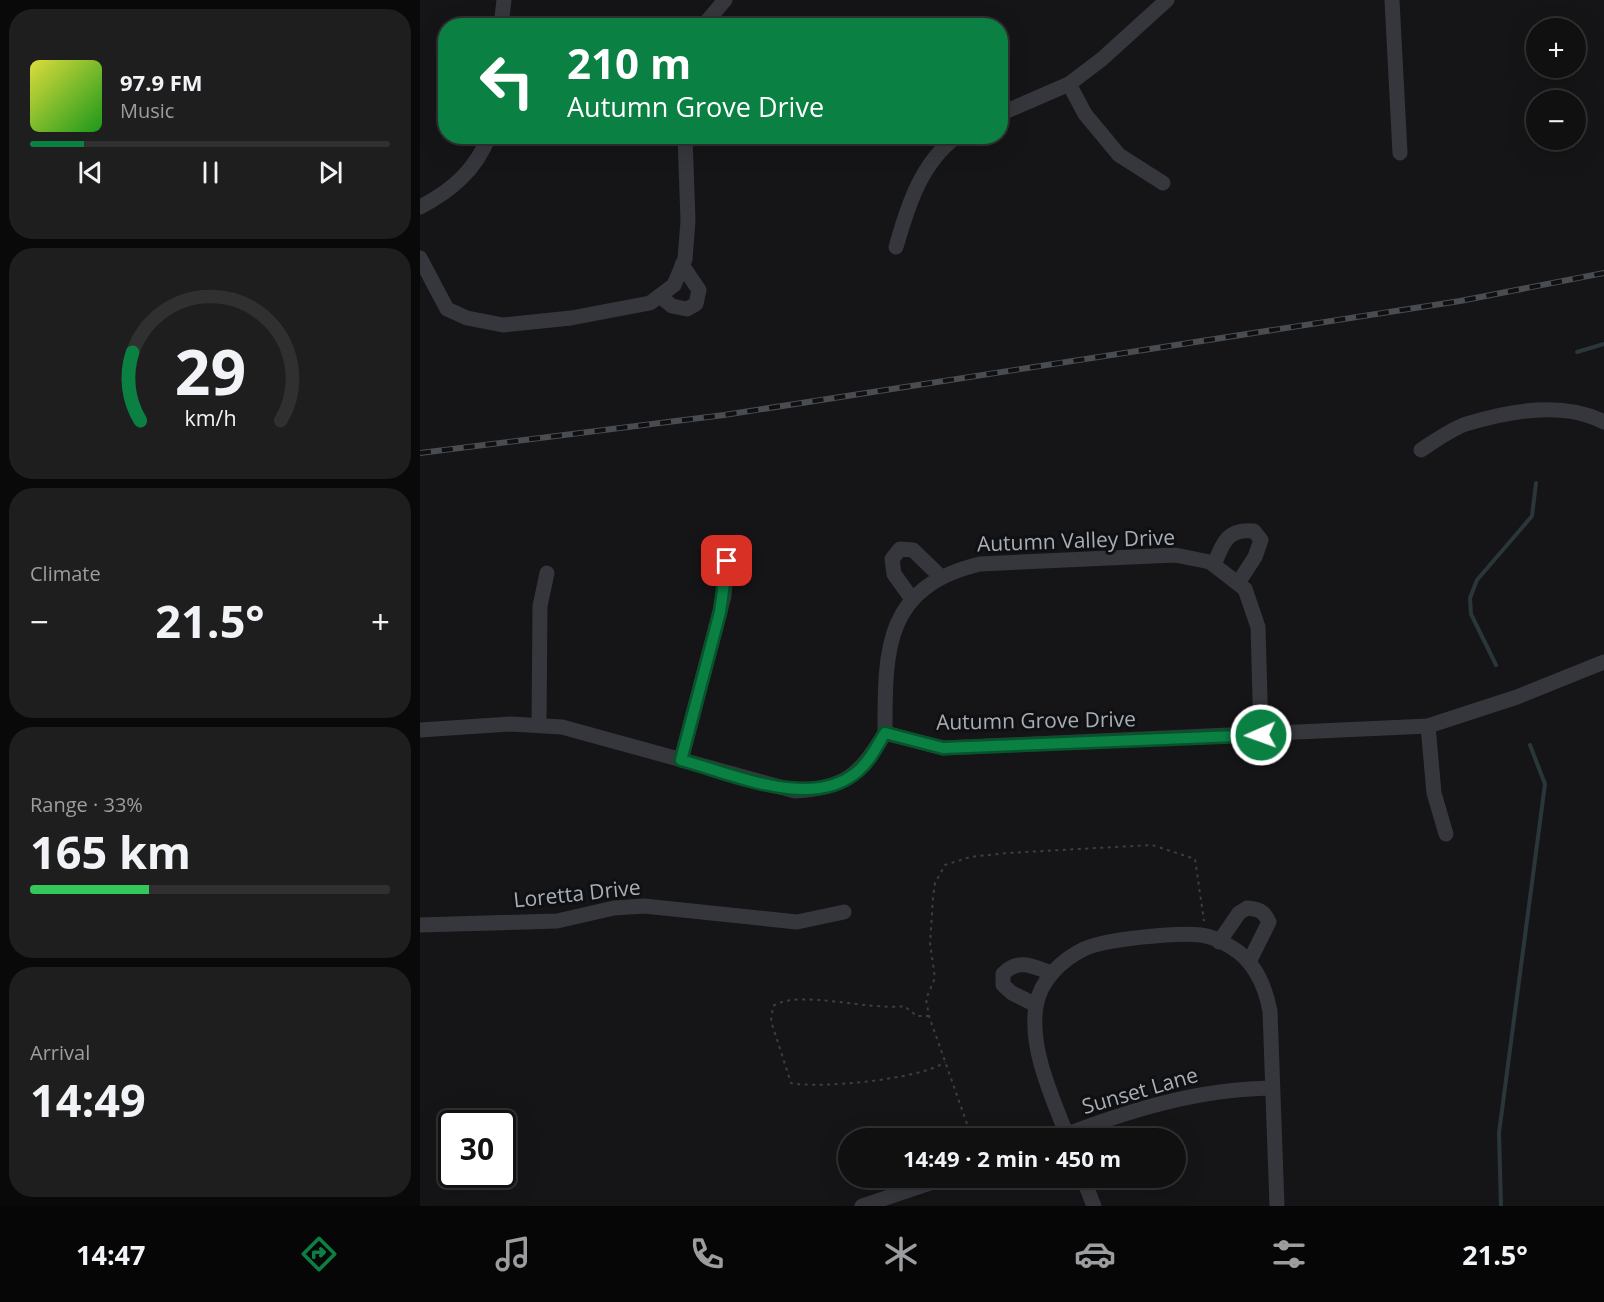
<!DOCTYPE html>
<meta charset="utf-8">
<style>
body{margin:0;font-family:"Open Sans",sans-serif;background:#1e1e1f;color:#f1f3f6;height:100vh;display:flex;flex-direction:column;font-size:22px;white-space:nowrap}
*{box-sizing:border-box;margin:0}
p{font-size:20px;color:#9c9d9f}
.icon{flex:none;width:33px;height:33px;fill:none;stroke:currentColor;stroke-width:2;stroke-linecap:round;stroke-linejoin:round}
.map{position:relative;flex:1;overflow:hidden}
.sheet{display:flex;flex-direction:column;gap:9px;padding:9px;background:#090909;width:420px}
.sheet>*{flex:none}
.hud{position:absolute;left:18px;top:18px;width:570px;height:126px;border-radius:24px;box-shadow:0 6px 24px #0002,0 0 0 2px #303031;background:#0b8043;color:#fff;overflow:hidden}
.fabs{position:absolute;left:1106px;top:18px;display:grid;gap:12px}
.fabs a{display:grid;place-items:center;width:60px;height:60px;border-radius:50%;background:#101011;box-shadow:0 6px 24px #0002,0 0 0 2px #303031;font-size:30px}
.speed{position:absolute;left:18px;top:1110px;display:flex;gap:12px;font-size:30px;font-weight:700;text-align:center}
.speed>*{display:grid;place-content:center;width:78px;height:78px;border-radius:50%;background:#101011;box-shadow:0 6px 24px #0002,0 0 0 2px #303031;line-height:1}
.speed .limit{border:3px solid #111;border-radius:9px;background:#fff;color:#111}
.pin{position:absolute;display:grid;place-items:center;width:51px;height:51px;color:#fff;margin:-26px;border-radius:12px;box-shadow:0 3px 9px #0006}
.me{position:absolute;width:66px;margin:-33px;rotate:268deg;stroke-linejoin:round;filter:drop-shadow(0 0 4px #0008)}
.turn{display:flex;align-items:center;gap:21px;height:126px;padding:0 30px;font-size:27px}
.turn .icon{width:78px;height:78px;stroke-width:2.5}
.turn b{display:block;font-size:42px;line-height:51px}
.big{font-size:45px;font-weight:700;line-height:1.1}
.sheet .card{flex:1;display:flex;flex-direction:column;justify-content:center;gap:9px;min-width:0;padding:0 21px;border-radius:24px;background:#1e1e1f}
.sheet .dial{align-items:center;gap:0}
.dial svg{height:156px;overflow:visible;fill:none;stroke:#303031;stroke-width:7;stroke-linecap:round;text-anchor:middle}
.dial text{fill:#f1f3f6;stroke:none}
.song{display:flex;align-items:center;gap:18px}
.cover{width:72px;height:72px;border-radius:9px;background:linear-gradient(135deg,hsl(60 70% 55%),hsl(120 70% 35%))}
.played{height:6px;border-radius:3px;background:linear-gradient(90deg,#0b8043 15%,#303031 15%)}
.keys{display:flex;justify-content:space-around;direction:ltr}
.heat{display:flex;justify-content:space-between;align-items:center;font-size:33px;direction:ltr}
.charge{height:9px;border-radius:4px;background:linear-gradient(90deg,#34c759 33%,#303031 0)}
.trip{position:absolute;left:418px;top:1128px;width:348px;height:60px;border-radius:30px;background:#101011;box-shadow:0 6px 24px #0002,0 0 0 2px #303031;font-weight:700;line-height:60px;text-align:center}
.tabs{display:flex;height:96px;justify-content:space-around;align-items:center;background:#060607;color:#9c9d9f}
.tabs .icon{width:42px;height:42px}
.tabs .active{color:#0b8043}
.tabs b{font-size:27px;color:#f1f3f6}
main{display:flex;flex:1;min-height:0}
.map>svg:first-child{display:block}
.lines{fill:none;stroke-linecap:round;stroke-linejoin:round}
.stream{stroke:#2b363a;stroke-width:4}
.path{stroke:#3c3e43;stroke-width:2;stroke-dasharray:3 4.5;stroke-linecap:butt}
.minor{stroke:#36373c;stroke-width:15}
.rail-casing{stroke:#494c51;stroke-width:6}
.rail{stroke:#101012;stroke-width:4;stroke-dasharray:11;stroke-linecap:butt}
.route-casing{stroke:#07532c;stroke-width:15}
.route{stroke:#0b8043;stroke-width:10}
.labels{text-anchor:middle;stroke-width:6;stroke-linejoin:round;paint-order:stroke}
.street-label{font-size:21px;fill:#a6aeb7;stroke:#101012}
</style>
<main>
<section class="sheet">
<div class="card">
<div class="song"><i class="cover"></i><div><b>97.9 FM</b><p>Music</p></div></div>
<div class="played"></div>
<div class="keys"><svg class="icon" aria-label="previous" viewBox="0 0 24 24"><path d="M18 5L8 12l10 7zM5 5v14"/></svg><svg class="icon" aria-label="pause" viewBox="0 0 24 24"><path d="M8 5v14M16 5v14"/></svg><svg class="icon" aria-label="next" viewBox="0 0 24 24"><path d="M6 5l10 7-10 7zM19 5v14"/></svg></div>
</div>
<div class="card dial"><svg viewBox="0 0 100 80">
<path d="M14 69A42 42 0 1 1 86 69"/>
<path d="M14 69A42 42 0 0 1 10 34" stroke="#0b8043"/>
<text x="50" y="56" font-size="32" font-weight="700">29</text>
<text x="50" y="72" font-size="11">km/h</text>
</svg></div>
<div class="card"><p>Climate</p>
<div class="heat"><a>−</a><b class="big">21.5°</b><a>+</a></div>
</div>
<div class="card"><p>Range · 33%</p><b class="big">165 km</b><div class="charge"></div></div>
<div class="card"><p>Arrival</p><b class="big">14:49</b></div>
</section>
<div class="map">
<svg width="1184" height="1206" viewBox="0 0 1184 1206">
<rect width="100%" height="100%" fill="#151517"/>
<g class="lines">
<g class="stream">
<path d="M1157 352 1184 344"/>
<path d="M1076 665 1051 614 1050 598 1057 580 1112 516 1116 483"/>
<path d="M1081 1206 1079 1133 1125 784 1110 745"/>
</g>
<g class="path">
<path d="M509 1016H497L484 1006C449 1011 379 989 353 1006L351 1021 371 1083C400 1089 502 1079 525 1062"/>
<path d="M552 1138 509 1016 506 999 515 978 510 943 513 898 515 883 525 865 550 857 587 853 732 845 775 859 784 921"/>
</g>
<g class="minor">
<path d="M972 0 980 153"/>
<path d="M81 26 84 0"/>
<path d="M283 26 305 0"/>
<path d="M649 84 665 114 699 155 743 183"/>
<path d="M580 114 649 84 682 59 747 0"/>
<path d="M0 207C31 191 56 170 69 136"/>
<path d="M476 247C488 205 501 163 537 136"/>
<path d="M0 258 27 309 47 318 83 325 151 318 230 303 254 285 265 259 268 221 265 136"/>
<path d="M240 296 252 306 267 309 276 304 279 290 262 265"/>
<path d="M1001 450C1015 441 1031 429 1046 424 1088 411 1144 401 1184 422"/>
<path d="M794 565C803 543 807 528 834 531L841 540 835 557 818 583"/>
<path d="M492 599 474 574 472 559 480 549 493 550 521 577"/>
<path d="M119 724 120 606 127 573"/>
<path d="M1008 726 1014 793 1026 834"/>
<path d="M0 730 91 724 142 727 375 791C426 788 439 775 465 733L523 748 1008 726 1097 697 1184 662"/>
<path d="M465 733C465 649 464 587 560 564L755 555 790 562 825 589 838 627 841 735"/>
<path d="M261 760 304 596 307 562"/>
<path d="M0 925 137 921 194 908 224 906 377 922 424 912"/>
<path d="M799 942 819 913 827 908C839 909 844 911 849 922L829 962"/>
<path d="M616 1005 592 993 583 985V974C598 958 613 966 631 973"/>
<path d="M637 1138C707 1111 776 1089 852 1088"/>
<path d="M648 1138C633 1099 609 1049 616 1006 620 981 641 960 664 949 685 939 758 932 781 935 790 936 803 942 811 947 835 961 845 985 850 1011L857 1206"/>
<path d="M663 1178 674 1206"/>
<path d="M442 1206 525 1178"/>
</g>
<g class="rail-casing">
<path id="rail" d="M0 453 304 415 1040 301 1184 273"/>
</g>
<use href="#rail" class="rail"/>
</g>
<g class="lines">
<g class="route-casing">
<path id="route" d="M307 561 300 612 261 760C313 774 393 811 438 771 450 761 457 746 465 733L523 748 841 735"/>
</g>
<use href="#route" class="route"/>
</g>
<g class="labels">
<g class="street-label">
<text transform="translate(656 541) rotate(-2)" y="7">Autumn Valley Drive</text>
<text transform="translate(616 721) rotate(-1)" y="7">Autumn Grove Drive</text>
<text transform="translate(157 894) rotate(-6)" y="7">Loretta Drive</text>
<text transform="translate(720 1091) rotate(-16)" y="7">Sunset Lane</text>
</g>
</g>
</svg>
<div class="fabs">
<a>+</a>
<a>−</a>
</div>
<div class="speed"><div class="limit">30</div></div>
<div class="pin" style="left:307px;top:561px;background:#d93025"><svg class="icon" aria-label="arrive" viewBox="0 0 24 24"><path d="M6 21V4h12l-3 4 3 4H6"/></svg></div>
<svg class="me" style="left:841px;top:735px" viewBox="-20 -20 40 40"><circle r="17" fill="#0b8043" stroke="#fff" stroke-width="3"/><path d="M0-11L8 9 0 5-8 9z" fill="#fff"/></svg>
<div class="trip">14:49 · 2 min · 450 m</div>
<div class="hud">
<div class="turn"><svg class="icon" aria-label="left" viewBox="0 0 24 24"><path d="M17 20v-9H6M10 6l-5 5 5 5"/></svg><div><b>210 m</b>Autumn Grove Drive</div></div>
</div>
</div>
</main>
<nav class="tabs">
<b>14:47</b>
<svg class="icon active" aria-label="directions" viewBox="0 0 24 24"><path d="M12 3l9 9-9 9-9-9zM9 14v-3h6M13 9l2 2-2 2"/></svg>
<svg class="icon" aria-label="music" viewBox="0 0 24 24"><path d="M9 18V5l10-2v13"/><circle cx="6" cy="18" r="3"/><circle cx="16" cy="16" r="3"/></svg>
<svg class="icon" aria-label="phone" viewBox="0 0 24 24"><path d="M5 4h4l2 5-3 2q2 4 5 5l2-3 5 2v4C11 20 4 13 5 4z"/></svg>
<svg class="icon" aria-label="climate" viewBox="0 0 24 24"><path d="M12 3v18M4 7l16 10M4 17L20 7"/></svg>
<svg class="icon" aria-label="car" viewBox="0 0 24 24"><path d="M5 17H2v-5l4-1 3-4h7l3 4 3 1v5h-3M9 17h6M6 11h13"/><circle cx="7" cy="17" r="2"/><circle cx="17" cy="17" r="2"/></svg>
<svg class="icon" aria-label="filters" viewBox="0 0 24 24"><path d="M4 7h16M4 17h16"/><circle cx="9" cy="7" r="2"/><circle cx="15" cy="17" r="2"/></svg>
<b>21.5°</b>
</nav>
